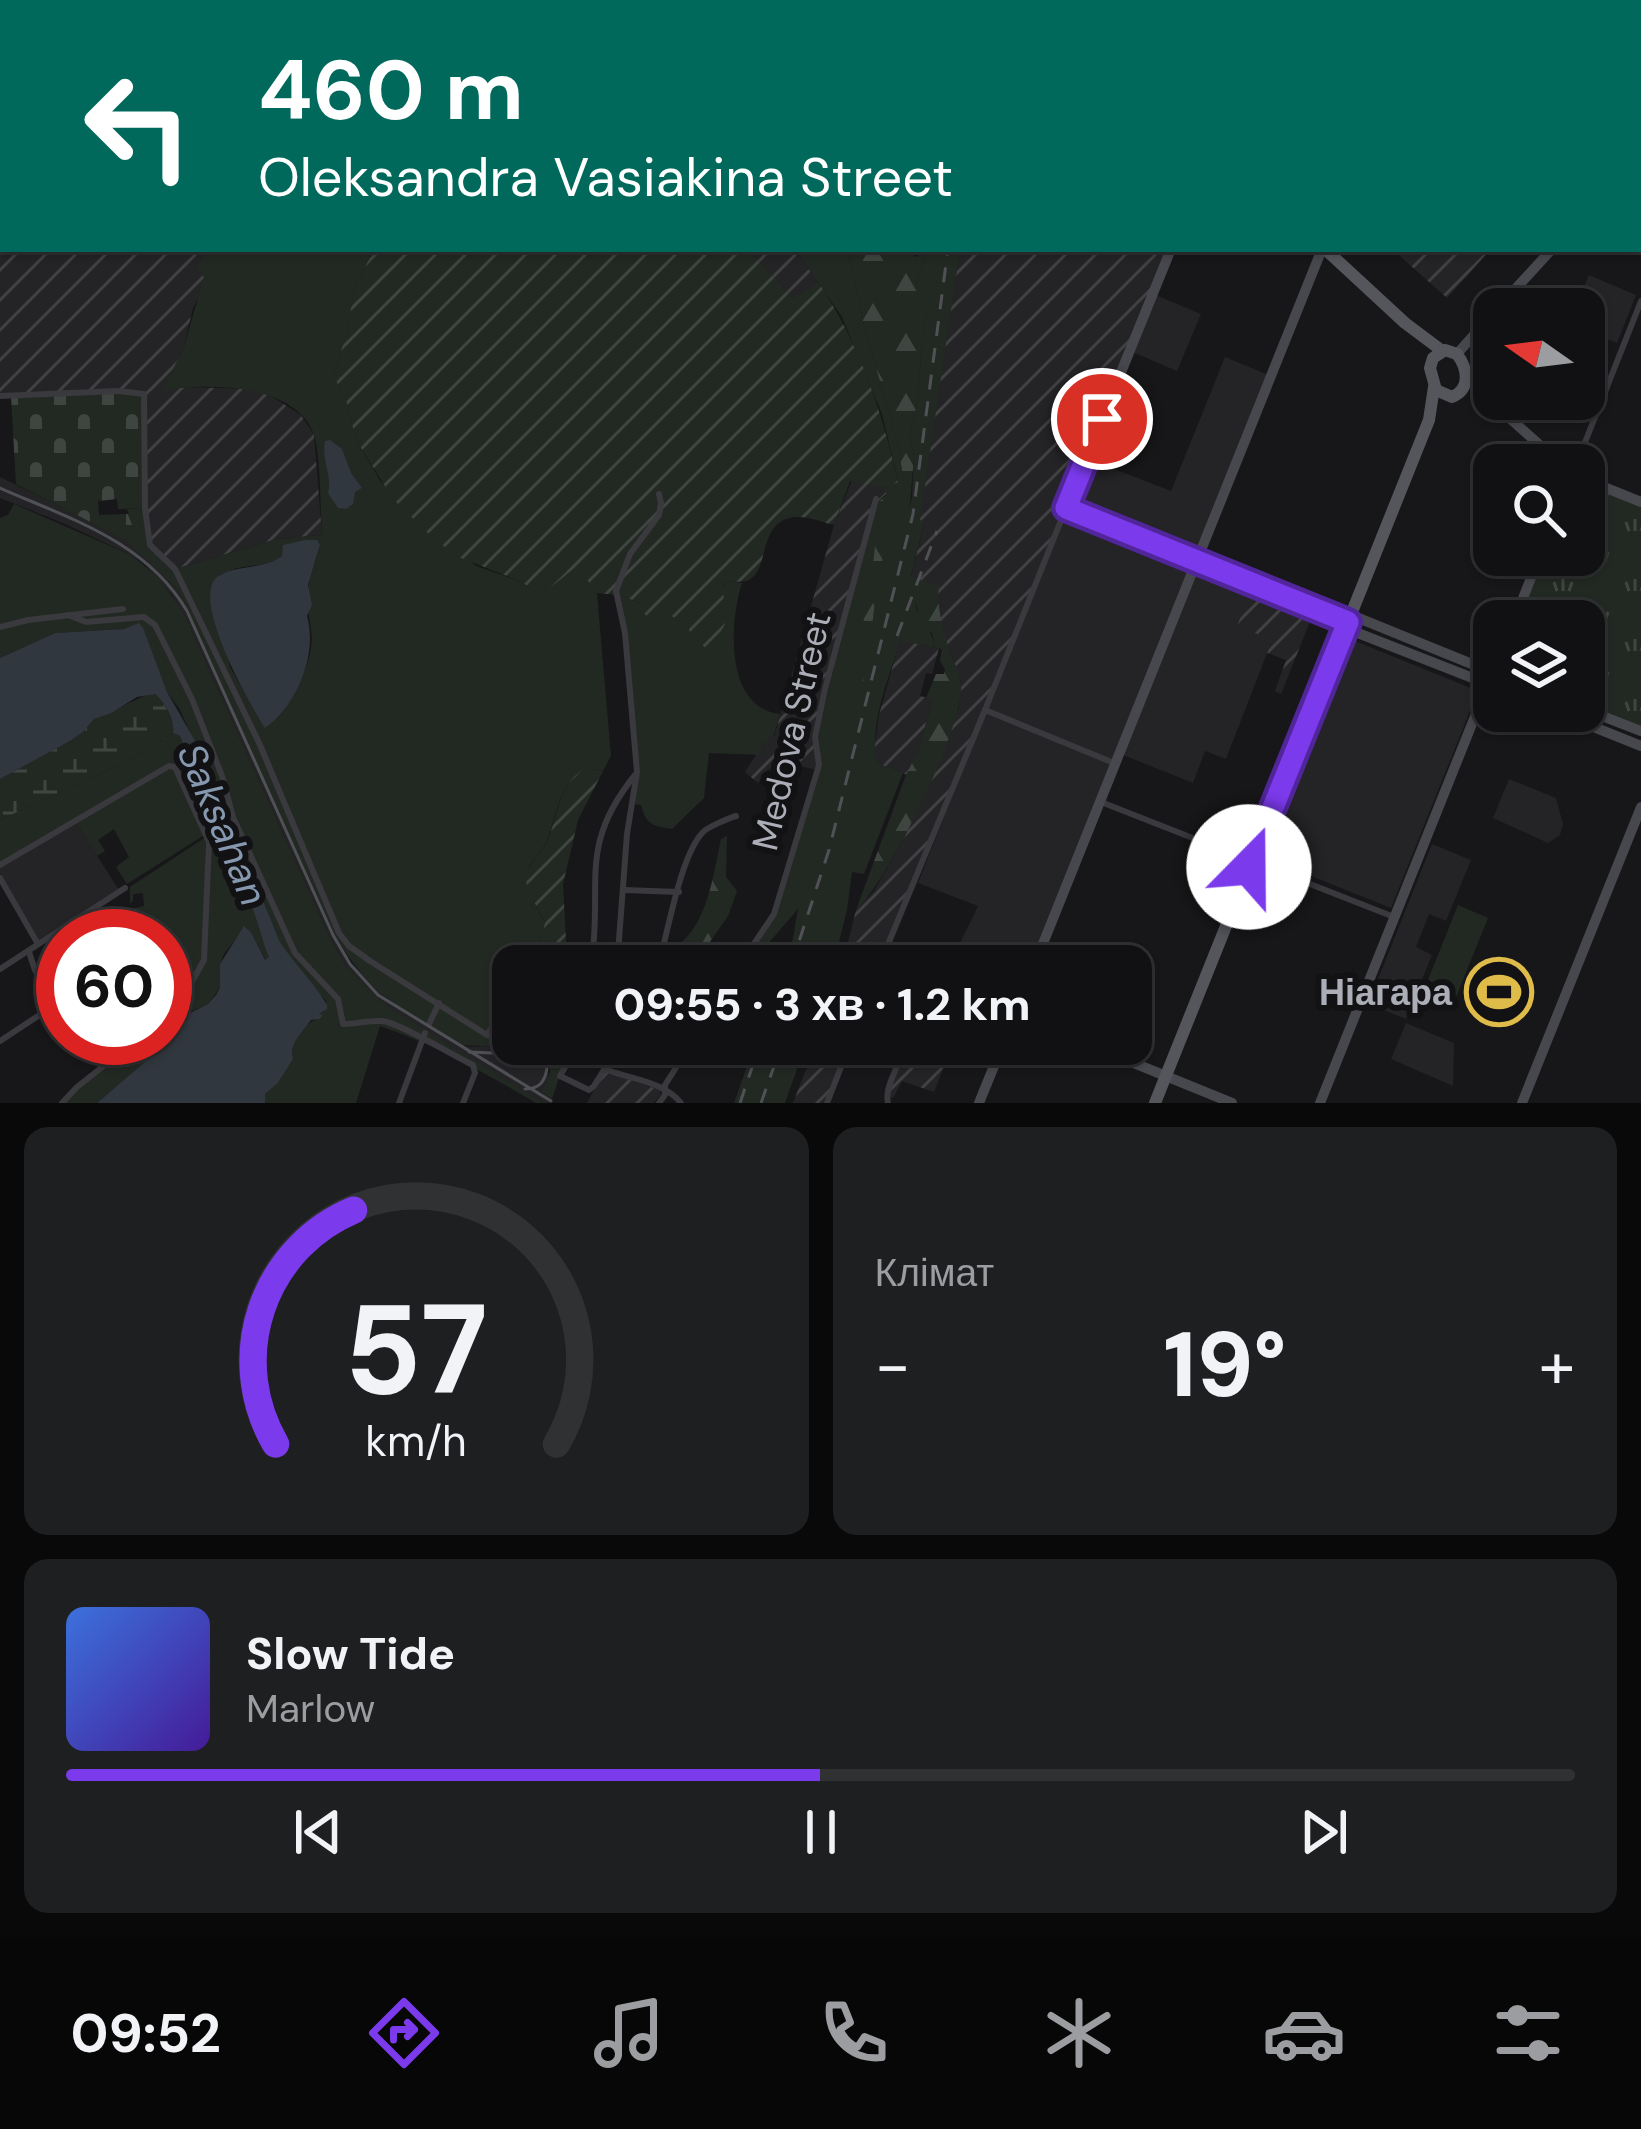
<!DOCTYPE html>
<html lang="uk">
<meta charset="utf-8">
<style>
body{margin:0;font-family:"DM Sans",sans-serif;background:#1e1f21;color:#f1f3f6;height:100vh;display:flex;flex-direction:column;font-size:45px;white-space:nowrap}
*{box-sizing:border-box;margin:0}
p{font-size:39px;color:#9c9da0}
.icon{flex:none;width:66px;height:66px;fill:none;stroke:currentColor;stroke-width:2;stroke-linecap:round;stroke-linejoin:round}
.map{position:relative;height:1103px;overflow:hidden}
.sheet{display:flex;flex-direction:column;gap:24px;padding:24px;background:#09090a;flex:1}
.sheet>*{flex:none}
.top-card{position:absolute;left:0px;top:0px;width:1641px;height:252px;box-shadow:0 3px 9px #0004,0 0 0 3px #303133;background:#00695c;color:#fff;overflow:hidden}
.needle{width:78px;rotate:284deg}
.fabs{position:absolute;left:1473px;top:288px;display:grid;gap:24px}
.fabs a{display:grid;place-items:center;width:132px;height:132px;border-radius:24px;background:#111113;box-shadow:0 3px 9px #0004,0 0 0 3px #303133;font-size:60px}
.speed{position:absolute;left:36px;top:909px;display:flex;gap:24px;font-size:60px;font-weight:700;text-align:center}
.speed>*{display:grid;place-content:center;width:156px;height:156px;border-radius:50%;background:#111113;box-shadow:0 3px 9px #0004,0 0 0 3px #303133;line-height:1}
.speed .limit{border:18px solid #d22;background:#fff;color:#111}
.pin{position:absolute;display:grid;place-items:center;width:102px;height:102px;color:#fff;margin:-51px;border:6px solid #fff;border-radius:50%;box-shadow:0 3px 12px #0007}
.me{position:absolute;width:132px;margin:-66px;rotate:22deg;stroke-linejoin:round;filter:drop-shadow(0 0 9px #0008)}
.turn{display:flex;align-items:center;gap:42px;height:252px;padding:0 60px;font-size:54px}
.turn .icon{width:156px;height:156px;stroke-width:2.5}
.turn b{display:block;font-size:84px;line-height:102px}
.big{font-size:90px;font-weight:800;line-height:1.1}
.sheet .card{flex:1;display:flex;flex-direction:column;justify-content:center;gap:18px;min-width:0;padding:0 42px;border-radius:24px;background:#1e1f21}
.sheet .dial{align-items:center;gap:0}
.dial svg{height:312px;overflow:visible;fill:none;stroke:#303133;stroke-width:7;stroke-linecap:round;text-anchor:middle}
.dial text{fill:#f1f3f6;stroke:none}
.song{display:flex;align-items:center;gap:36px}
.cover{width:144px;height:144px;border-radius:18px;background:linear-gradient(135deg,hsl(220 70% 55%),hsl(260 70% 35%))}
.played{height:12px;border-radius:6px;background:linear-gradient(90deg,#7c3aed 50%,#303133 50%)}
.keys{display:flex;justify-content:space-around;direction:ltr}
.heat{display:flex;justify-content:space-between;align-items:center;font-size:66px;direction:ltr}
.sheet .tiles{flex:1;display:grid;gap:24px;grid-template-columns:1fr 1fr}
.card:last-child{grid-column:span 2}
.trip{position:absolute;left:492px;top:945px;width:660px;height:120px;border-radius:24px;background:#111113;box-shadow:0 3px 9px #0004,0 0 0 3px #303133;font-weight:800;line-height:120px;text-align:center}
.tabs{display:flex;height:192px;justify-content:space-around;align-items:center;background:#070708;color:#9c9da0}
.tabs .icon{width:84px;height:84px}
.tabs .selected{color:#7c3aed}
.tabs b{font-size:54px;color:#f1f3f6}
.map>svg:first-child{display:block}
.built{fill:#242326}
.industrial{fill:url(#industrial-furrows)}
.grass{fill:#222923;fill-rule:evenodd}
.forest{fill:url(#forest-firs)}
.wetland{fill:url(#wetland-marsh)}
.cemetery{fill:url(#cemetery-stones)}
.park{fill:url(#park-tufts)}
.garden{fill:url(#garden-furrows)}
.water{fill:#31373e}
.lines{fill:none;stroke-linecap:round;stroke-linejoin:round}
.street{stroke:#39393e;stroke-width:6}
.secondary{stroke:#47484d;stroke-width:10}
.primary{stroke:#55565c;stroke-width:12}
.tram{stroke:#505156;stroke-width:3}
.rail{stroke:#505156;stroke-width:3;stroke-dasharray:15 12;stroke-linecap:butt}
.route-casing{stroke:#51269a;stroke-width:30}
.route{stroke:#7c3aed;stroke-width:21}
.labels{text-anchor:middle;stroke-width:12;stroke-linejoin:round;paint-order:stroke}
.street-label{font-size:36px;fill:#abaeb7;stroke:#121214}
.poi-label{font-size:36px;font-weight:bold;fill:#abaeb7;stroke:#121214;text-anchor:end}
.water-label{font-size:39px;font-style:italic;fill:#8698af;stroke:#121214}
</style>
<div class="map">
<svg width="1641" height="1103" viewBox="0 0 1641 1103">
<defs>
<pattern id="industrial-furrows" width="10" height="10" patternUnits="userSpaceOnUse" patternTransform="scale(3)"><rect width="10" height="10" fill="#242326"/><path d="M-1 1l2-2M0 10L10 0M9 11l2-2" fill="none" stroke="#414043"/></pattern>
<pattern id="forest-firs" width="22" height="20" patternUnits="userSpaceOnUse" patternTransform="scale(3)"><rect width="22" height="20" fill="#222923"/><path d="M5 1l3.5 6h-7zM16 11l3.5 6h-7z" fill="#3f4641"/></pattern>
<pattern id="wetland-marsh" width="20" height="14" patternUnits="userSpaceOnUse" patternTransform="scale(3)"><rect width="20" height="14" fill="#222923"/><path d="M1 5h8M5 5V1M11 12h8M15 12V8" fill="none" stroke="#3f4641"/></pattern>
<pattern id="cemetery-stones" width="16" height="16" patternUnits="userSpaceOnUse" patternTransform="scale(3)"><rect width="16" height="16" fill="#222923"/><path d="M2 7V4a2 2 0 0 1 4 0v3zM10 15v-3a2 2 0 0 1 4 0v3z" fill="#3f4641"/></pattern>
<pattern id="park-tufts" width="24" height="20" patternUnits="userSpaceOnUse" patternTransform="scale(3)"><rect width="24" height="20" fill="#222923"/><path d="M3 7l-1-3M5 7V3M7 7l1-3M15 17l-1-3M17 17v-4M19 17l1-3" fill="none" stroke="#3f4641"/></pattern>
<pattern id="garden-furrows" width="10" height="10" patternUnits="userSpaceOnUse" patternTransform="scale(3)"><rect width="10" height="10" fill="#222923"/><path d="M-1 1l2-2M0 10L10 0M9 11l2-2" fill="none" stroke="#3f4641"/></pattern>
</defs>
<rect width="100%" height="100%" fill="#171719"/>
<g class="built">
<path d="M1589 275 1636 295 1617 343 1584 329V309H1574Z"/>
<path d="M1153 294 1201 314 1177 371 1130 351Z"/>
<path d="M1225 357 1271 376 1196 560 1254 584 1265 637 1271 643 1226 759 1205 751 1193 783 1118 753 1034 966H949L978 906 918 883 1086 458 1171 491Z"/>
<path d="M0 477 119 535 136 547 179 590 334 934 351 963 396 1006 459 1044 470 1047 513 1045 537 1053 547 1065 549 1079 541 1092 552 1099 550 1103H543L511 1085 385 1006 360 983 347 968 330 938 190 628 172 595 145 565 131 555 63 523 0 498Z"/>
<path d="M1355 641 1478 691 1391 908 1269 859Z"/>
<path d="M1509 779 1556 798 1563 824 1560 835 1548 843 1493 818Z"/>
<path d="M76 823 119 890 40 941 0 873V867Z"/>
<path d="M1432 844 1471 860 1446 921 1429 914 1416 947 1432 955 1406 1019 1368 1004Z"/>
<path d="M1406 1023 1454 1043 1453 1086 1391 1059Z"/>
</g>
<g class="industrial">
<path d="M3 205V249H207L198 267 204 277 202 290 193 308 183 350 163 390 183 387 251 389 271 396 301 415 314 435 322 535 277 539 175 569 154 550 145 508V413L0 395V211Z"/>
<path d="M748 249H795L818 282 793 298Z"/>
<path d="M960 249H1167L1005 657 878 966H842L856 910 874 891 905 836 959 708 961 681 948 646 911 577 924 523 919 521 924 480Z"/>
<path d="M1392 249H1491L1447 298Z"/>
<path d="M852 480 886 488V494L875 504 816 737 819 770 779 762 776 772 768 769 758 783 745 772 756 755 760 754 763 743 768 737H774L834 525Z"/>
<path d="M1254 584 1315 609 1281 694 1275 691 1286 660 1267 653 1271 644 1264 640 1265 637 1237 626Z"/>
<path d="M900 640 939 648 932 674 926 673 920 696 932 699 920 747 907 775 877 764 874 751 879 715Z"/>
<path d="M816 1044H849L827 1103H793Z"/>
<path d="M893 1044H953L934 1092 902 1081 893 1098 885 1095 902 1052 894 1048Z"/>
<path d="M604 1071 660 1090 661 1094 654 1103H587Z"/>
</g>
<g class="grass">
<path d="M207 249H374L354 290 347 333 334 372 337 383 345 396 356 440 381 482 476 566 522 582 540 596 577 565 597 593 611 756 603 771C562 760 558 815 547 841 543 850 535 858 529 866L533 900 545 923 533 966H513V996L487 1034 513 1044H525L564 1063 552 1099 541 1092C579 1034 483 1051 459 1044 401 1009 370 995 334 934L179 591 126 540 133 527 127 509 145 508 150 545 175 569 277 539 322 535C320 508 321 462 315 438 300 383 206 382 162 391L183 350 204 277 197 267ZM320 545C317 560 309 576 308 591 307 605 309 616 311 629 316 661 294 692 278 717L259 718 230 667 219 575 237 568 273 563 282 556Z"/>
<path d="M795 249H848L864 325 898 445 909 509 912 497 914 457 910 437 918 398 922 339 927 310 916 297V284L929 249H960L920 520 924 522 911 576 921 580C906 621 928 614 935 647L900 641C889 679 869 722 877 763L903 773 864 874 852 872 847 910 833 966H784L793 938 798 909 766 946 762 943 747 966H741L775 914 820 765 816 738 875 504 886 495V488L898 481 882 414 842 317Z"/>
<path d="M14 504 131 555 159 578 183 612 330 938 347 968 386 1006 543 1103H536C485 1073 436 1045 380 1026L356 1103H265V1094L278 1083 293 1059C290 1040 304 1021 322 1018L319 1014 324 1011 326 1001 289 958 280 942 223 803 179 708 167 692 139 624 124 629 55 633 0 658V518L8 515Z"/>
<path d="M727 581 742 583C729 623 725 708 780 714L773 738 769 737 766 743H763L760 755 709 753 704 798 672 829C652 826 646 824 641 805L634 804 638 771 618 595 663 611 688 625 691 637Z"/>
<path d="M173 733 180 736 229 860 250 901 269 957 266 961 251 932 245 927 224 954 220 964V988L208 1004 192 1011 155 1053 97 1103H64L81 1086 141 1038H165V1018L174 1011 206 960 211 843 209 834 173 765 0 863V820L128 761Z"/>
<path d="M172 767 206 834 127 884 116 867 129 857 114 829 98 840 105 851 97 856 76 823Z"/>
<path d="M206 837 203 959 179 1002 165 1015V960L184 946 172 931 164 936H131L130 909 144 906 143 893 133 894V901L130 903V887Z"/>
<path d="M1458 905 1488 918 1454 1002 1424 990Z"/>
<path d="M755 1044H806L785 1103H734Z"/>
</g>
<g class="forest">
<path d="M848 249H905L917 257 923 249H929L916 284V297L924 302 927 310 922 339 918 398 910 437 914 457 909 513 898 445 864 325Z"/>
<path d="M890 488H893C890 532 878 574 873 618 869 646 866 673 859 701L855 705 853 686 863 651 859 642 869 595 867 572 873 565 877 528 881 524 875 515 879 501 887 497Z"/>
<path d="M921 580 939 585C936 605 943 629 949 649 953 661 960 672 961 684 966 723 886 885 856 910L906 775 920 747 932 700 926 698 936 674H944L945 669 940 661 942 649 935 647 932 633C914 626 921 611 914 598Z"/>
<path d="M727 836 726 877 737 891 728 916 693 966H654L652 955C705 949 712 881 721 839Z"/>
</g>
<path class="wetland" d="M149 694H155C165 704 175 719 173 733L128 761 0 820V779L70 741 83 732 94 719Z"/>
<path class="cemetery" d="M118 391 144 394 145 508 118 509 117 499 98 501 99 515 128 514 133 527 126 540 16 484 11 396Z"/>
<path class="park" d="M1584 484 1641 507V728L1584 706V621H1519L1545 555H1584Z"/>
<g class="garden">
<path d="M374 249H748L793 298 818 282C859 342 882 411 898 482L886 488 850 481 834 525C822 522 808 516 796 517 755 520 772 573 746 581 743 582 730 582 727 581L723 586 725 624 710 651 691 637 688 625 664 612 657 620 645 615 644 604 618 595 597 593 577 566 540 596 522 582 456 556 429 534 393 499 356 440 345 396 337 383 334 372 347 333 354 290Z"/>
<path d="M586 768 603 771 578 820 563 884 566 941 564 966H533L545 923C540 909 526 894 526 878 527 864 540 855 546 844 558 819 558 782 586 768Z"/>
</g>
<g class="water">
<path d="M330 440 342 449 351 473 362 488 355 492 353 504 346 509 338 508 328 493C333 477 321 459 325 441Z"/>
<path d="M305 540H317L320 545 308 585 312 605 307 616C318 654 297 705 265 728 250 705 186 593 220 575 239 564 264 570 282 556L283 545Z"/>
<path d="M139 623 143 628 167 692 194 739 226 810 280 942C294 964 314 982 327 1005V1009L319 1014 323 1015 320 1019 311 1020C302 1033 289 1042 293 1059L278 1083 265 1094V1103H97L155 1053 188 1014 208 1004 216 995 220 988V964L244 926 251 932 265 960 269 957C259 934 249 880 228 869L229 860 180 736 173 733C175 719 165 703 155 694L137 697 111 713 94 719 83 732 70 741 0 779V658L55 633 124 629Z"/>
</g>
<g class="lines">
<g class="street">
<path d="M1289 3 1292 0"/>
<path d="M0 396 118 391 144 394 145 508 150 545 175 569 260 745 339 933 349 946 370 961 487 1035 513 1042"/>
<path d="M1576 465 1641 301"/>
<path d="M68 615 86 622 144 617 155 625 192 699 222 776 233 817 295 953 338 999 343 1024C357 1024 368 1020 382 1021 398 1022 454 1056 473 1065L475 1073 463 1103"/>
<path d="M0 627 28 620 123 609"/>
<path d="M985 710 1066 508"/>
<path d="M1101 802 1394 917"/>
<path d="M0 865 169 766 175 767 209 842 204 960 180 1003 165 1017"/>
<path d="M0 878 38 944"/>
<path d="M624 890 679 892"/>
<path d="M662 951C670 921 682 854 703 832 708 827 729 818 736 816"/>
<path d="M591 966C604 885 576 848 635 775"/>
<path d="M617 966 627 834 637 772 625 633 616 591 630 554 659 515 661 503 659 494"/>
<path d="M739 966 774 914 819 765 815 737 825 689 876 499"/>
<path d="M879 966 985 710 1114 763"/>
<path d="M0 969 125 888"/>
<path d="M429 1024 439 1003"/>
<path d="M487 1035 513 996"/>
<path d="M0 1041 38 1016H52L58 1008 35 970 29 952"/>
<path d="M525 1044 566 1064"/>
<path d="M578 1044 560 1076 589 1090 594 1086 605 1068"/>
<path d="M609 1044 607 1070C631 1079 665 1082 681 1103"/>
<path d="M846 1055 896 1048 901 1050C900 1068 884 1085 888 1103"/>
<path d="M62 1103 77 1087 139 1038"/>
<path d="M399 1103 425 1033"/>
<path d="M659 1103 665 1095V1085L691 1044"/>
<path d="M827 1103 850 1044"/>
</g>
<g class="secondary">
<path d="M112 3 114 0"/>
<path d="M1638 155 1641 152"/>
<path d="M0 210 3 205"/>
<path d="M1171 249 1066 508 1348 622"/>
<path d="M1497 309 1552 249"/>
<path d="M1457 354 1494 312"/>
<path d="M1466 374 1486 397 1562 465"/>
<path d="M1584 479 1641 502"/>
<path d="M1351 615 1494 673"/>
<path d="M1514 621 1540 555"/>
<path d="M1345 628 1493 686"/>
<path d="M1584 709 1641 731"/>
<path d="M1554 711 1641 746"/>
<path d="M1034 966 1322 249"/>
<path d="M1087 1044 1232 1103"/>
<path d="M979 1103 1003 1044"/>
<path d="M1320 1103 1494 669"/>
<path d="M1522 1103 1641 807"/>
</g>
<g class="primary">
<path d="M1074 0 1076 3"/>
<path d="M1325 249 1405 323 1441 350"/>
<path d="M1445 350 1457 354C1468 369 1471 389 1452 397L1436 390 1430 368 1433 358Z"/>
<path d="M1155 1103 1429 420 1434 387"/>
</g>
<g class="tram">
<path d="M0 488C70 519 146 541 187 611L333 935 350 964 378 995 551 1101"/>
<path d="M469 1052 538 1055 547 1068C545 1082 539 1089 525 1089"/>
</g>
<g class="rail">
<path d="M1083 3 1087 0"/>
<path d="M897 636 937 531"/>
<path d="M791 966 829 850 913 514 948 249"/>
<path d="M740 1103 760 1044"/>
<path d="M761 1103 782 1044"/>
</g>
</g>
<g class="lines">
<g class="route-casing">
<path id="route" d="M1102 419 1066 508 1348 622 1249 867"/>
</g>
<use href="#route" class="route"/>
</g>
<defs>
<g id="stadium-ring" transform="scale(3.45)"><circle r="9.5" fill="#121214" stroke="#dfbb49" stroke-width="1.5"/><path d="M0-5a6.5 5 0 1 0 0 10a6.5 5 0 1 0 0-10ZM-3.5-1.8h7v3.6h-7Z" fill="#dfbb49"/></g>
</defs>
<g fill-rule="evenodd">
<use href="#stadium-ring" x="1499" y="992"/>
</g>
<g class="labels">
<g class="street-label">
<text transform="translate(791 731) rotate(-77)" y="13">Medova Street</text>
</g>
<g class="poi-label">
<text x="1452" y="1005">Ніагара</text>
</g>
<g class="water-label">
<text transform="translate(223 824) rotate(67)" y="14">Saksahan</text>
</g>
</g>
</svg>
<div class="fabs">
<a><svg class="needle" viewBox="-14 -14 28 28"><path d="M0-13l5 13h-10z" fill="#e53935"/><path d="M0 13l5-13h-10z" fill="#9c9da0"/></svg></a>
<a><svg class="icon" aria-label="search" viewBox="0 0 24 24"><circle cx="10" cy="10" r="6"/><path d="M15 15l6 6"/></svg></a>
<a><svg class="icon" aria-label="layers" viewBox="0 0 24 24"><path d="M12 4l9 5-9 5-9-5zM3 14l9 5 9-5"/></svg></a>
</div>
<div class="speed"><div class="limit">60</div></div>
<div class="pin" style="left:1102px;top:419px;background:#d93025"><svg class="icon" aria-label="arrive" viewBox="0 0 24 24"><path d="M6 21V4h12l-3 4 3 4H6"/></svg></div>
<svg class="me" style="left:1249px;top:867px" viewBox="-20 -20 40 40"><circle r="19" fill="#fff"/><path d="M0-13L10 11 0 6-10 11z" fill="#7c3aed"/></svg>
<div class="trip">09:55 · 3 хв · 1.2 km</div>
<div class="top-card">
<div class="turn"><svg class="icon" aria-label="left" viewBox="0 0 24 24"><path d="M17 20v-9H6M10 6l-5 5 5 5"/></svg><div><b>460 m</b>Oleksandra Vasiakina Street</div></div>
</div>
</div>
<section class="sheet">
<div class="tiles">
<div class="card dial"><svg viewBox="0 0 100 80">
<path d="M14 69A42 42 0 1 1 86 69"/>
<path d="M14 69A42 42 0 0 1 34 9" stroke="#7c3aed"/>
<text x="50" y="56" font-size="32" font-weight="700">57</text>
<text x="50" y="72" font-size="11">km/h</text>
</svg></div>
<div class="card"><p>Клімат</p>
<div class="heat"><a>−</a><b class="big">19°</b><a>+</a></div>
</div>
<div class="card">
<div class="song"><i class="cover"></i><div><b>Slow Tide</b><p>Marlow</p></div></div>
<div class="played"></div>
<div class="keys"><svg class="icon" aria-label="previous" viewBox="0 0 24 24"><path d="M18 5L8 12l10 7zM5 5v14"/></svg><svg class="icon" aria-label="pause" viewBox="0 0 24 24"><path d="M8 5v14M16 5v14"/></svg><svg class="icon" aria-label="next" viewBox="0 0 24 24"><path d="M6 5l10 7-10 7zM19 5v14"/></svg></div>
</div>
</div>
</section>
<nav class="tabs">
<b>09:52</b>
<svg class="icon selected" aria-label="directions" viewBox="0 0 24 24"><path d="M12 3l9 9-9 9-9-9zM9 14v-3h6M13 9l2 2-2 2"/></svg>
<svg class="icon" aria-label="music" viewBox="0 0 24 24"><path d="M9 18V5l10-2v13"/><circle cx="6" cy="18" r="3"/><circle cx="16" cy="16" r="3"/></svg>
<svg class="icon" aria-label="phone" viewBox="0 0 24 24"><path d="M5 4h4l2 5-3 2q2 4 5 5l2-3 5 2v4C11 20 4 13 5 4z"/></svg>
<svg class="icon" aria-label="climate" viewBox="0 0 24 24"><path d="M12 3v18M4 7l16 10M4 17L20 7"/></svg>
<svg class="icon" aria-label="car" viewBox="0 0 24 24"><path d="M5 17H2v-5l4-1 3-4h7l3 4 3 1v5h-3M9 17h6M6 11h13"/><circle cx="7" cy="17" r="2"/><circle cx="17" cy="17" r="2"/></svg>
<svg class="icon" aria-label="filters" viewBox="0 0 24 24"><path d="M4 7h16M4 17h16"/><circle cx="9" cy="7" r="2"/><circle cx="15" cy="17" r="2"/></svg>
</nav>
